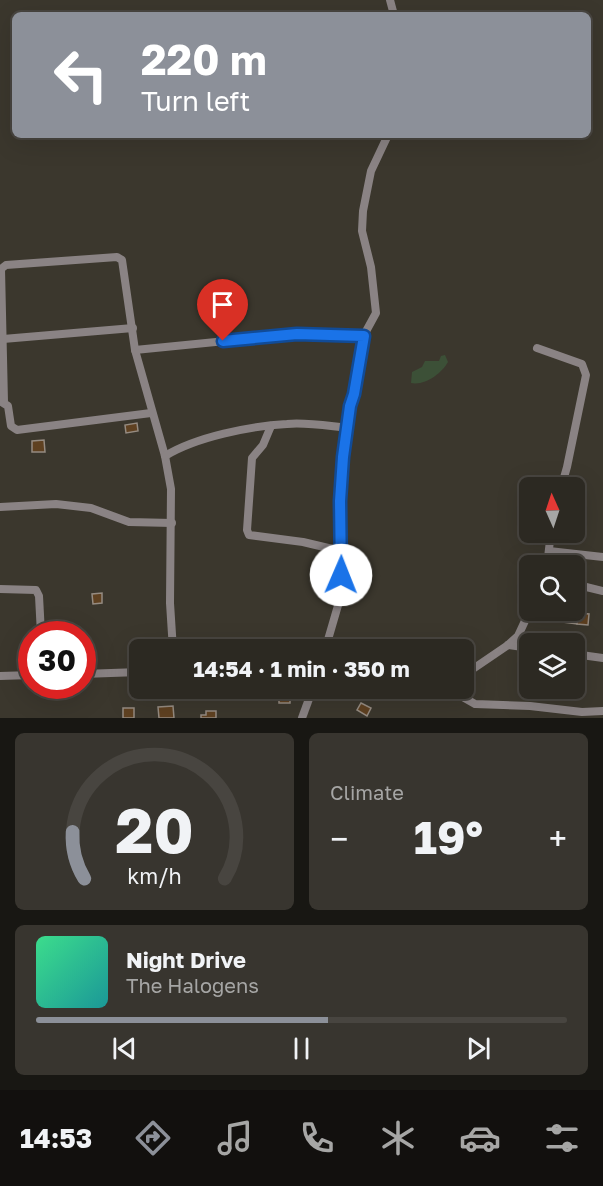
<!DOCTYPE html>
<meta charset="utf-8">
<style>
body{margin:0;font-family:"Golos Text",sans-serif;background:#38352f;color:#f1f3f6;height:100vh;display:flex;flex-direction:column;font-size:22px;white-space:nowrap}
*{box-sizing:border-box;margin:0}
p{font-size:20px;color:#a6a6a5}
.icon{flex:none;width:33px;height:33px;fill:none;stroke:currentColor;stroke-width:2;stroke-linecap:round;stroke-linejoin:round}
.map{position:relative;height:718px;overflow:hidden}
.panel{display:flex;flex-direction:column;gap:15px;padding:15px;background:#181713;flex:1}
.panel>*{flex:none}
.top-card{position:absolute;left:12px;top:12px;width:579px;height:126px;border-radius:9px;box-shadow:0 6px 24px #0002,0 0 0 2px #484540;background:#8c9099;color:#fff;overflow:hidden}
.needle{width:39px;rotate:357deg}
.fabs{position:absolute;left:519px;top:477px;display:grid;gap:12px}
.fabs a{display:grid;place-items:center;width:66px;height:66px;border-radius:9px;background:#2c2922;box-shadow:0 6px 24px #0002,0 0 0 2px #484540;font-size:30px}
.speed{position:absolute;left:18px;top:621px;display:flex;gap:12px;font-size:30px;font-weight:700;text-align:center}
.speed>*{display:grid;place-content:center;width:78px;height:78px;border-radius:50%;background:#2c2922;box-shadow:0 6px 24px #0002,0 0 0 2px #484540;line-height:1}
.speed .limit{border:9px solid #d22;background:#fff;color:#111}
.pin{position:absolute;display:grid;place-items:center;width:51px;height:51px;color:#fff;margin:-62px -26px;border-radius:50% 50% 50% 0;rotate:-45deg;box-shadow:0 0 6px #0007}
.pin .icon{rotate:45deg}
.me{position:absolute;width:66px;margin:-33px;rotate:1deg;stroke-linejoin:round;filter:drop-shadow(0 0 4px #0008)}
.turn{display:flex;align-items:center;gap:21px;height:126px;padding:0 30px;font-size:27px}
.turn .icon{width:78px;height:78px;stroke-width:2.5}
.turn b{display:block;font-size:42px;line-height:51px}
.big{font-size:45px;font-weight:700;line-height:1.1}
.panel .tile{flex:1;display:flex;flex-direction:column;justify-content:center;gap:9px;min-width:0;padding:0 21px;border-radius:9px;background:#38352f}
.panel .dial{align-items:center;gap:0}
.dial svg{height:156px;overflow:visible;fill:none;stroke:#484540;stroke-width:7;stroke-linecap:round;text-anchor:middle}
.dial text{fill:#f1f3f6;stroke:none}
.song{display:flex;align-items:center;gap:18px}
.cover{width:72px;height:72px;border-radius:9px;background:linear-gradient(135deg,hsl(150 70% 55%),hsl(180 70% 35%))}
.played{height:6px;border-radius:3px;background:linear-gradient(90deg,#8c9099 55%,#484540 55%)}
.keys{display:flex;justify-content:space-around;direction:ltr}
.heat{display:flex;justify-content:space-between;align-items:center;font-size:33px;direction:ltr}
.panel .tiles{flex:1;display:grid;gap:15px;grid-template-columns:1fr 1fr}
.tile:last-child{grid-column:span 2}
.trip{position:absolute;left:129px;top:639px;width:345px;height:60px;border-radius:9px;background:#2c2922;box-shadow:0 6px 24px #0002,0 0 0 2px #484540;font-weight:700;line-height:60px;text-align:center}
.tabs{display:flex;height:96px;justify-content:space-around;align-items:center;background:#12100e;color:#a6a6a5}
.tabs .icon{width:42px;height:42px}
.tabs .selected{color:#8c9099}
.tabs b{font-size:27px;color:#f1f3f6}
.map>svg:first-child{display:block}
.green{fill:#3c5037}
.building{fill:#5f4121;stroke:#958b81;stroke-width:1.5}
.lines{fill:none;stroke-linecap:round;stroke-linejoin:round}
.minor{stroke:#8a8384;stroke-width:8}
.route-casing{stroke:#114b97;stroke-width:15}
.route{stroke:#1a73e8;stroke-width:10}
</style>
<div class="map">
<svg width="603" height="718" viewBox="0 0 603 718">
<rect width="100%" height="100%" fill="#3b372d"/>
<path class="green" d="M445 355 448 362C442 373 425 386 411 383L412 372 422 367 425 361H439L441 356Z"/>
<g class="building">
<path d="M137 423 138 431 126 433 125 425Z"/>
<path d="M44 440 45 452H32V441Z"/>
<path d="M102 593V603L93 604 92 594Z"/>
<path d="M564 611 578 613 577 624 563 622Z"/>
<path d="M578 613 589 614 588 625 577 624Z"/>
<rect x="279" y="693" width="11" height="10"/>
<path d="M361 703 371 708 367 716 357 710Z"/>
<path d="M173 706 174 718H159L158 707Z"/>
<rect x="123" y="708" width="11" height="10"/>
<path d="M206 711H216V718H201V715H206Z"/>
</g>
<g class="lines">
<g class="minor">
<path d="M390 0 394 15"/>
<path d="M3 339 133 328"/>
<path d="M537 348 582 364 586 375 567 467 561 488"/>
<path d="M135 350 297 334 364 335"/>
<path d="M0 401 8 406 11 426 17 430 151 413"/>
<path d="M4 402 1 269 6 265 117 257 122 260 135 350 165 456 171 489 170 603 173 650"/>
<path d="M271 426 263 445 252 458 247 530 249 535 303 542 341 551"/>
<path d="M165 456C196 437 250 426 287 424 306 422 328 426 348 428"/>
<path d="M0 507 56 504 91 508 129 522 172 523"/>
<path d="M549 551 603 557"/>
<path d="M547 566 551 532"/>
<path d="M574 584 603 591"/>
<path d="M0 589 36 590 39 596 41 634"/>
<path d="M508 645 530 648"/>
<path d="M325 650 339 602 341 551 340 501 350 406 364 335 376 313 371 267 362 231 363 211 371 171 388 135"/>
<path d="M574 654 603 658"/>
<path d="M82 674 140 672"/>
<path d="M464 675 508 645 518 636 530 610"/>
<path d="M0 676 32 675"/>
<path d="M178 688 183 696 270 688"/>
<path d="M447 688 475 704 530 706 582 712 603 711"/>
<path d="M302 718 313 688"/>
</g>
</g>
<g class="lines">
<g class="route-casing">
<path id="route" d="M223 341 297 334 364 336 354 394 350 406 343 457 340 501 341 575"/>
</g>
<use href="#route" class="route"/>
</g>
</svg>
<div class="fabs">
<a><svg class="needle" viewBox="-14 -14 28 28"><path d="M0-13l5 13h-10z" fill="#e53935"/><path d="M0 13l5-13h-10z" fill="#a6a6a5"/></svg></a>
<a><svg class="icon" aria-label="search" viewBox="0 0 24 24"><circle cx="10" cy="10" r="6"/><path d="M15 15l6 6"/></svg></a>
<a><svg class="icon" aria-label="layers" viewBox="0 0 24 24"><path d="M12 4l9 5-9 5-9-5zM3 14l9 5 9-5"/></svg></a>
</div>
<div class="speed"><div class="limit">30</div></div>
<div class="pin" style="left:223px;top:341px;background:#d93025"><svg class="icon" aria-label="arrive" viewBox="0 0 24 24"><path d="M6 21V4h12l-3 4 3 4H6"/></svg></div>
<svg class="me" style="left:341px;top:575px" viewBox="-20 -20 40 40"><circle r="19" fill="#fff"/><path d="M0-13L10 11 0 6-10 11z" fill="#1a73e8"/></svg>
<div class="trip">14:54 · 1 min · 350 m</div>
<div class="top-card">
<div class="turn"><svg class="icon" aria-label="left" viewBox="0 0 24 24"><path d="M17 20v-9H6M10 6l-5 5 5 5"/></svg><div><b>220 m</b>Turn left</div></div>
</div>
</div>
<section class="panel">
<div class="tiles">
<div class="tile dial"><svg viewBox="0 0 100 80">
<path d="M14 69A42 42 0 1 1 86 69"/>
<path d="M14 69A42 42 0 0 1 8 45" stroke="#8c9099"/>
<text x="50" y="56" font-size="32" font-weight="700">20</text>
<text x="50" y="72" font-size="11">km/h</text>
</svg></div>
<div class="tile"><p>Climate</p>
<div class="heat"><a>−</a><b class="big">19°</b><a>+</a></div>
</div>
<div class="tile">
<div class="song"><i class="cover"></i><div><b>Night Drive</b><p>The Halogens</p></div></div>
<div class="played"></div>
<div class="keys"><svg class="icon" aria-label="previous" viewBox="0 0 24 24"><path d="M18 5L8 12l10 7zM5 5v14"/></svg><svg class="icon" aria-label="pause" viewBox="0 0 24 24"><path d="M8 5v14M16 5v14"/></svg><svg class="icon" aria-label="next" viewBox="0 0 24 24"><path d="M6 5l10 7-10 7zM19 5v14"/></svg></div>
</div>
</div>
</section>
<nav class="tabs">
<b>14:53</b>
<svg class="icon selected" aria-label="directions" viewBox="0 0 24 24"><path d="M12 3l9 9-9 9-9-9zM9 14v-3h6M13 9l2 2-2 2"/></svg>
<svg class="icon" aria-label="music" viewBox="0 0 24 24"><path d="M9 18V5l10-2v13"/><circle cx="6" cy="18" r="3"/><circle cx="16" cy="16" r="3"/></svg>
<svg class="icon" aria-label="phone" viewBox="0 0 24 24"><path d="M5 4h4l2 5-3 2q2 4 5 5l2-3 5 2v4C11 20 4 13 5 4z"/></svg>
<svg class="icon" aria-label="climate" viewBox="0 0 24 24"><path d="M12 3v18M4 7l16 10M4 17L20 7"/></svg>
<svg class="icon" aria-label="car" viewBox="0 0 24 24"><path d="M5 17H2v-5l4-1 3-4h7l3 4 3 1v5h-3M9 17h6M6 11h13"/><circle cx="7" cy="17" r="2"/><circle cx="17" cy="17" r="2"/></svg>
<svg class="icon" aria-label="filters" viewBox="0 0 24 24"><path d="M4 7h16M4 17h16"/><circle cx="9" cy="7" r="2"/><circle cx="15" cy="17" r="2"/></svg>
</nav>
